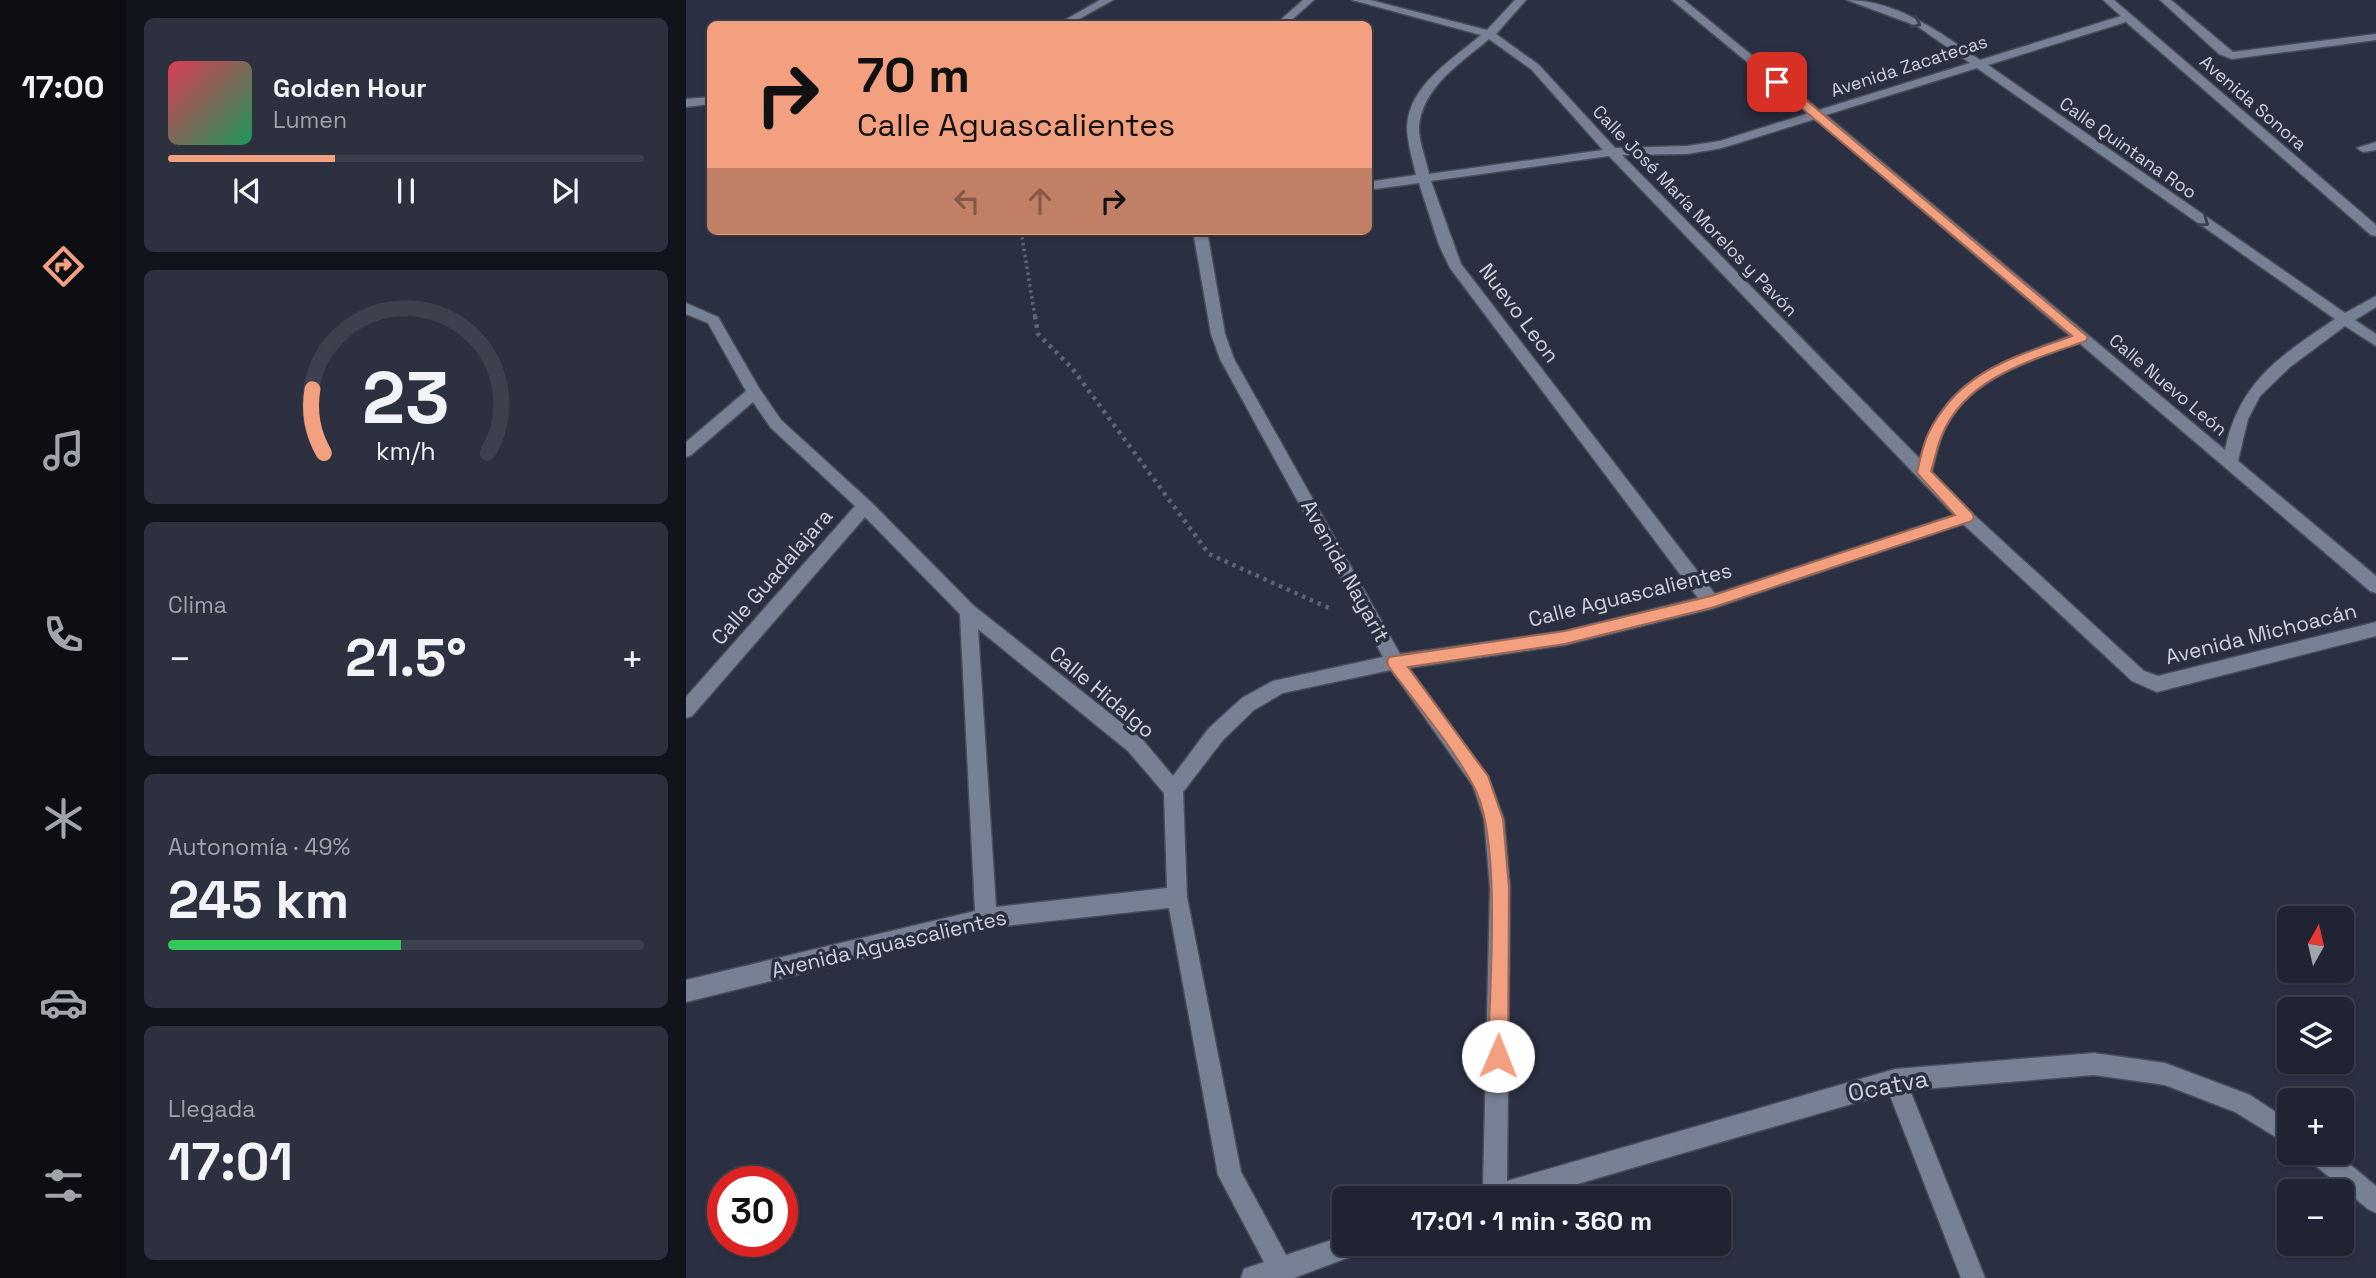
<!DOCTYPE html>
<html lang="es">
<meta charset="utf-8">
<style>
body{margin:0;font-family:"Space Grotesk",sans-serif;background:#2d303e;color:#f1f3f6;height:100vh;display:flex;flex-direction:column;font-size:26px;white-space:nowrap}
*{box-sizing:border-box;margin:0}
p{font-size:23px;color:#a2a4ac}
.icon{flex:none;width:38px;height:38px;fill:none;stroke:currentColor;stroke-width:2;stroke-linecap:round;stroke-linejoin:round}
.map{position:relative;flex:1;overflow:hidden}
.details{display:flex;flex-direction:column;gap:18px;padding:18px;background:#12141c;width:560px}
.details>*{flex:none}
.banner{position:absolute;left:21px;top:21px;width:665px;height:214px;border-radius:10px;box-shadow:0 2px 5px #0004,0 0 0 2px #3d414d;background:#f2a07f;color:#111;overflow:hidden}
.needle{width:46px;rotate:8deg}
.controls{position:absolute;left:1591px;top:906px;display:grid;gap:14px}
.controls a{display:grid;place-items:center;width:77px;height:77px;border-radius:10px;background:#202432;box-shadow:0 2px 5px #0004,0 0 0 2px #3d414d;font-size:35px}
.speed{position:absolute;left:21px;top:1166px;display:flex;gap:14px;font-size:35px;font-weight:700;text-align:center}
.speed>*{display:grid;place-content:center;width:91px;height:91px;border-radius:50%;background:#202432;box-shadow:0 2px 5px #0004,0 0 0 2px #3d414d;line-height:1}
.speed .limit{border:10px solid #d22;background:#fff;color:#111}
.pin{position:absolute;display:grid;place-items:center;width:60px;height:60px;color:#fff;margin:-30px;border-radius:14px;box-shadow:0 4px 10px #0006}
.me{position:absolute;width:77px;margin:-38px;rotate:1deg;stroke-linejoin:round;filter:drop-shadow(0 0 5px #0008)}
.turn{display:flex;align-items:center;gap:24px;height:147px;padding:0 35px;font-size:32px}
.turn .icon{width:91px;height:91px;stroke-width:2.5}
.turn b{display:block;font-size:49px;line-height:60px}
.lanes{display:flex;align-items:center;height:66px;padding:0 35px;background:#0003;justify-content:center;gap:35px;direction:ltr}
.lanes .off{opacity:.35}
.big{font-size:52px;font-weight:700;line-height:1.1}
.details .card{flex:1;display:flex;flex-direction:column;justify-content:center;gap:10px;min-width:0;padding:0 24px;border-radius:10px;background:#2d303e}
.details .dial{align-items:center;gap:0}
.dial svg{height:182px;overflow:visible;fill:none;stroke:#3d414d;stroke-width:7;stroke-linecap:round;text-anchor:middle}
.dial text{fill:#f1f3f6;stroke:none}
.song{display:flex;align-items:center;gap:21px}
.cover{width:84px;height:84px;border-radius:10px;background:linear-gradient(135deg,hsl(350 70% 55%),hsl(150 70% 35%))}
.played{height:7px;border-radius:4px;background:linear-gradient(90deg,#f2a07f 35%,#3d414d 35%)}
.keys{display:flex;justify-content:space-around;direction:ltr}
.heat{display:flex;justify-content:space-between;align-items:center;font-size:38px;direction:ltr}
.charge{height:10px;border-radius:5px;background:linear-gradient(90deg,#34c759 49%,#3d414d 0)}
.trip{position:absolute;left:646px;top:1186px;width:399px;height:70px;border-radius:10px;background:#202432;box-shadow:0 2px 5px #0004,0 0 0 2px #3d414d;font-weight:700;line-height:70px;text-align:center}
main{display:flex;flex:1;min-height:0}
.dock{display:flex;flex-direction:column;width:126px;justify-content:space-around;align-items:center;background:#0d0e14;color:#a2a4ac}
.dock .icon{width:49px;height:49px}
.dock .on{color:#f2a07f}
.dock b{font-size:32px;color:#f1f3f6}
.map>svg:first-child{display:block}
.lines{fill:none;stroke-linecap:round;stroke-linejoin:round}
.minor-casing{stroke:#484c5b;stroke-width:3}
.path-far1{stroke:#5f6474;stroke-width:3.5;stroke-dasharray:2.5 3.5;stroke-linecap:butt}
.path{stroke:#5f6474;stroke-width:4.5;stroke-dasharray:3.5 5;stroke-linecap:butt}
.minor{fill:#788095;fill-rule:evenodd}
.oneway{stroke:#3a4053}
.route{fill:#f2a07f;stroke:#9d6853;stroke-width:2}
.labels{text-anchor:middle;stroke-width:7;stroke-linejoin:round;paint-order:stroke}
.far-street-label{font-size:18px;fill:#cfd3de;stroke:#2a3042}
.street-label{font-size:21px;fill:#cfd3de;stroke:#2a3042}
.near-street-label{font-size:24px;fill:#cfd3de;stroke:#2a3042}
</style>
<main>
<nav class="dock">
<b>17:00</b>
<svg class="icon on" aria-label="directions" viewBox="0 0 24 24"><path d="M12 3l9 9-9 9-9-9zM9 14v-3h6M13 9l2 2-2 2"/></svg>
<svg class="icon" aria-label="music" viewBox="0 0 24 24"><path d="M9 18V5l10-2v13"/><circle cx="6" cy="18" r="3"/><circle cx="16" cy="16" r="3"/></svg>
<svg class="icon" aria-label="phone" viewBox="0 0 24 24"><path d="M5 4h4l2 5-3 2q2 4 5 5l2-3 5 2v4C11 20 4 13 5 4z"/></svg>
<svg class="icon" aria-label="climate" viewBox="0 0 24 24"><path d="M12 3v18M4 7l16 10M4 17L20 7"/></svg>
<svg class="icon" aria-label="car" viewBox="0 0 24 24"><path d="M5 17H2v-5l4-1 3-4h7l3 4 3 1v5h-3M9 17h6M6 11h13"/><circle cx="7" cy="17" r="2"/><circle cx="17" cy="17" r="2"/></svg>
<svg class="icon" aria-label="filters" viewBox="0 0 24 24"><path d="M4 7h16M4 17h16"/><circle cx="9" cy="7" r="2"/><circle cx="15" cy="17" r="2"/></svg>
</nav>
<section class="details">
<div class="card">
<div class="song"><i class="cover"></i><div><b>Golden Hour</b><p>Lumen</p></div></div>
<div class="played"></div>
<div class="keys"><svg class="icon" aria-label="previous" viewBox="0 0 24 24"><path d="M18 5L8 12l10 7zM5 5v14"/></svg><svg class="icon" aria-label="pause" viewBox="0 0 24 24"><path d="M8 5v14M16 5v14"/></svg><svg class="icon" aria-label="next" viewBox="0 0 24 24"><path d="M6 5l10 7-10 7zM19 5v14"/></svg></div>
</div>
<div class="card dial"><svg viewBox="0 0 100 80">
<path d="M14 69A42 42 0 1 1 86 69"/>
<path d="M14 69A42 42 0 0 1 9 41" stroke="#f2a07f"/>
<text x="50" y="56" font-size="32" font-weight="700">23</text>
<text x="50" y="72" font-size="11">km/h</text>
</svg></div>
<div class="card"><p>Clima</p>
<div class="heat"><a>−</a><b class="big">21.5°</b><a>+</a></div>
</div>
<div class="card"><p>Autonomía · 49%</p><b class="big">245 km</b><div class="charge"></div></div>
<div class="card"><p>Llegada</p><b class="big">17:01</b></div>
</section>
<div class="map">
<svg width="1690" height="1278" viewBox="0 0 1690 1278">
<rect width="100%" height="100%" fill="#2a3042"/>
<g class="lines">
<g class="minor-casing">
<g id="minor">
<path d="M414 0H427L384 24H372Z"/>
<path d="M617 0H628L601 24H590Z"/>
<path d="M666 0H684L801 30 829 0H840L810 34 853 65 929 148 1001 146 1034 141 1123 113 986 0H998L1133 110 1284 63 1231 26 1161 0C1211 0 1255 33 1294 60L1435 16 1417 0H1428L1690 225V236L1685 235 1440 22 1302 65 1659 313 1690 296V307L1669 320 1690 334V346L1659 326 1604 367 1574 396 1562 419 1552 461 1690 576V593L1684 591 1393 343C1348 360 1290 376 1264 420 1254 436 1250 454 1246 472L1286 513 1458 671 1472 676 1690 622V636L1471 692 1446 681 1277 524 1025 609 879 645 723 668 802 776 818 819 824 888 821 1181 1209 1069 1408 1053 1479 1063 1564 1095 1603 1121V1145L1549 1112 1479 1085 1408 1075 1224 1090 1299 1278H1275L1203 1093 840 1199H787L791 1191 797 1188 804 888 798 819 787 786 705 670 597 693 568 710 537 740 497 792 501 897 555 1172 600 1255 658 1236V1244H681L677 1252 608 1278H555L558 1269 578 1262 532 1175 483 908 300 928 0 1002V980L289 911 274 614 179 517 6 716 0 718V697L169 506 85 428 67 402 5 455 0 457V442L60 391 22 323 0 314V303L32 317 73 388 95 420 185 502 288 606 456 739 487 776 523 728 556 698 587 681 697 657 534 359 525 334 507 231H521L539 334 548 359 714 654 879 631 1012 598 764 268 753 245 733 183 682 190V182L730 175C727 160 721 142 721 127 723 85 766 60 795 35ZM803 39 845 69 917 150 743 174C740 159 732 140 733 126 737 86 775 63 803 39ZM1291 68 1649 319C1594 356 1553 382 1539 450L1140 115ZM1129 119 1384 336C1315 361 1254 380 1234 459L936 155 1001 154 1036 148ZM923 156 1268 515 1029 594 775 264 745 181ZM292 629 442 751 478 793 481 888 310 907Z"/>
<path d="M1474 0H1485L1547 52 1690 34V40L1546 59 1533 54Z"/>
<path d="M24 97V104L0 107V99Z"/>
<path d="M1690 142V150L1677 152 1671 148Z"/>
<path d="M1621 1153H1650L1690 1186V1213L1682 1209 1624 1161Z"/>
</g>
</g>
<path class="path-far1" d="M335 231 349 317"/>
<path class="path" d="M349 316 352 334 386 368 523 554 645 609"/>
<use href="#minor" class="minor"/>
</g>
<defs><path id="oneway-chevron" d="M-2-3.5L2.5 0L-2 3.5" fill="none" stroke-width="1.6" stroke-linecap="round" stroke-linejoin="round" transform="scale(1.75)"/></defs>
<g class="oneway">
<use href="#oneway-chevron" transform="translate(1230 23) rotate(25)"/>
<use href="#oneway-chevron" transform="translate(1518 222) rotate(35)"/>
</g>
<path class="route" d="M1087 79H1095L1402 337 1400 341C1346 360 1280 377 1256 435 1251 446 1249 460 1245 471L1286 513 1288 517 1286 521 1025 608 879 644 722 667 802 776 817 819 823 888 822 1056 819 1063 812 1066 805 1063 802 1056C803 992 817 836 787 785 764 743 731 705 703 667L701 662 703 657 879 631 1025 596 1269 515 1231 473C1234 459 1237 444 1243 432 1274 371 1326 358 1386 336L1087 84Z"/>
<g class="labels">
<g class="far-street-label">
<text transform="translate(1223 66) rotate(-18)" y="6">Avenida Zacatecas</text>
<text transform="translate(1567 103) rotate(41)" y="6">Avenida Sonora</text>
<text transform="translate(1442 148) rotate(35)" y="6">Calle Quintana Roo</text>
<text transform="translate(1009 211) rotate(46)" y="6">Calle José María Morelos y Pavón</text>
<text transform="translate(1482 385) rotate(40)" y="6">Calle Nuevo León</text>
</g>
<g class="street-label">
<text transform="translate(833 313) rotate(53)" y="7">Nuevo Leon</text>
<text transform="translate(659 571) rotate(61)" y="7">Avenida Nayarit</text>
<text transform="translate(86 577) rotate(-49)" y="7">Calle Guadalajara</text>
<text transform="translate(944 595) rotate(-14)" y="7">Calle Aguascalientes</text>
<text transform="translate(1575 634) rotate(-14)" y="7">Avenida Michoacán</text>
<text transform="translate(416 692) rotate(40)" y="7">Calle Hidalgo</text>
<text transform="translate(203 944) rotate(-13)" y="7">Avenida Aguascalientes</text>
</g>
<g class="near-street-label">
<text transform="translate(1202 1086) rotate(-11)" y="8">Ocatva</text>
</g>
</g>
</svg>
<div class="controls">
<a><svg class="needle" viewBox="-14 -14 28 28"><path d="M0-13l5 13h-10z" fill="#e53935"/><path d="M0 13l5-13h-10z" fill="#a2a4ac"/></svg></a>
<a><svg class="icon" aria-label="layers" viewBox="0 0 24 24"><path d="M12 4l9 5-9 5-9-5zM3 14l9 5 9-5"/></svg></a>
<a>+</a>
<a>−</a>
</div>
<div class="speed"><div class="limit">30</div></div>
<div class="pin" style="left:1091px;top:82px;background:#d93025"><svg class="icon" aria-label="arrive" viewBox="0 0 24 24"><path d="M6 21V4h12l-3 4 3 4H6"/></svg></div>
<svg class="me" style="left:812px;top:1056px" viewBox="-20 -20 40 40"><circle r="19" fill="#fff"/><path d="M0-13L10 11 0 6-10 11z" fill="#f2a07f"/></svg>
<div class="trip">17:01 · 1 min · 360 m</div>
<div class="banner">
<div class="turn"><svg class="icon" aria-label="right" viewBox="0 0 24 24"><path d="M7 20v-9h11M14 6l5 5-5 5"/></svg><div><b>70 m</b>Calle Aguascalientes</div></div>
<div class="lanes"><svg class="icon off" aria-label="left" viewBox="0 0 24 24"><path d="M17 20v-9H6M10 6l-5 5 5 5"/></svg><svg class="icon off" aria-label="ahead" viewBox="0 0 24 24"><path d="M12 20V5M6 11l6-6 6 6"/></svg><svg class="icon" aria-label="right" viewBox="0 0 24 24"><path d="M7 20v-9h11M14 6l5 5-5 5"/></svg></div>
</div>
</div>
</main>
